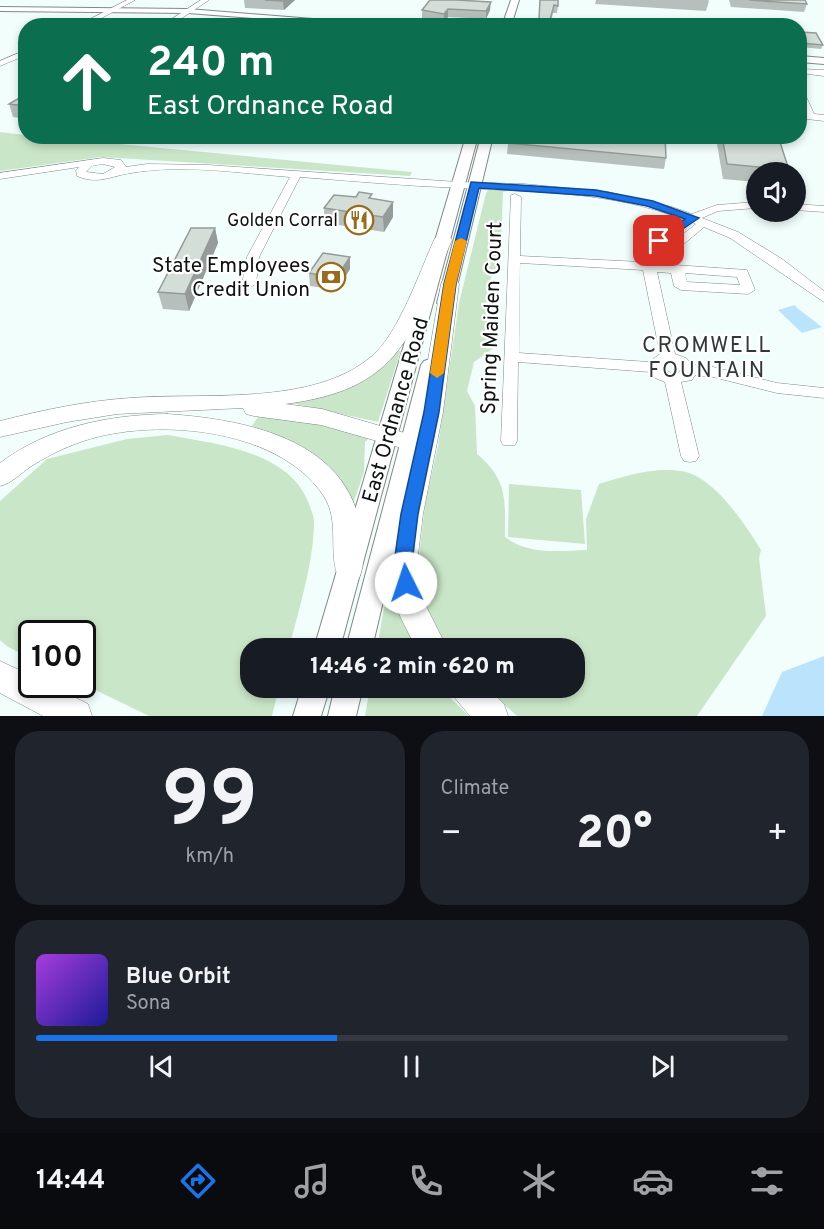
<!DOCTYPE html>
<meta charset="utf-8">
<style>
body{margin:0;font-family:Overpass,sans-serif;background:#20242c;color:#f1f3f6;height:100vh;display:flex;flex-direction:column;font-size:22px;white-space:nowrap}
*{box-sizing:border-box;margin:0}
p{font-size:20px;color:#9ea1a6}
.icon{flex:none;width:33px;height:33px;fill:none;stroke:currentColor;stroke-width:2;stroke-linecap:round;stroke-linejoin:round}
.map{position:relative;height:716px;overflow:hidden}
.drawer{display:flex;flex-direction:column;gap:15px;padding:15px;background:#0d0f14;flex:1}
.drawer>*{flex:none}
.guide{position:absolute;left:18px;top:18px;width:789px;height:126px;border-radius:24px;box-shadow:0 3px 9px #0003;background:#0b6e4f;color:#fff;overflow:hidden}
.buttons{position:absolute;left:746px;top:162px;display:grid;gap:12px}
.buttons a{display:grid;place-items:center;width:60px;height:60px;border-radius:50%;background:#171b24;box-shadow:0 3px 9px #0003;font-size:30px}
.speed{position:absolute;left:18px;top:620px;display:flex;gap:12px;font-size:30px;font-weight:700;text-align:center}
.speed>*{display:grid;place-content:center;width:78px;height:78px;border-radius:50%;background:#171b24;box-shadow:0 3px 9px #0003;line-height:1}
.speed .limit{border:3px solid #111;border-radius:9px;background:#fff;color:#111}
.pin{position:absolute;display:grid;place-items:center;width:51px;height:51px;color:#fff;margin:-26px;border-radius:12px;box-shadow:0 3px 9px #0006}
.me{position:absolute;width:66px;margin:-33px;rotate:356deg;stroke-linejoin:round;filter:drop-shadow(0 0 4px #0008)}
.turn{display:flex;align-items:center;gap:21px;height:126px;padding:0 30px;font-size:27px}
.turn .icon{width:78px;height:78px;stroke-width:2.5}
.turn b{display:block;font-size:42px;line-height:51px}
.big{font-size:45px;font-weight:800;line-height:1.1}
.drawer .widget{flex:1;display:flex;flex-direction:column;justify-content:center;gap:9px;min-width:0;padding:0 21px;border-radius:24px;background:#20242c}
.drawer .dial{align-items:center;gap:0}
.dial b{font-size:78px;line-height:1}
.song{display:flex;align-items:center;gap:18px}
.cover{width:72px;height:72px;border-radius:9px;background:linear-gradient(135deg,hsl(280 70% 55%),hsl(240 70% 35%))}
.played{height:6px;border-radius:3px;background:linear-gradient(90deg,#1a73e8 40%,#363941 40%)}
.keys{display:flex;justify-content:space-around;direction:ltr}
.heat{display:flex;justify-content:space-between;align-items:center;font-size:33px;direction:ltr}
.drawer .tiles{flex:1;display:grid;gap:15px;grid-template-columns:1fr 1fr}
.widget:last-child{grid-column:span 2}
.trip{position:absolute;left:240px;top:638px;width:345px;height:60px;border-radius:24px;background:#171b24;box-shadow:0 3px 9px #0003;font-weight:800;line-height:60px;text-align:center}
.tabs{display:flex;height:96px;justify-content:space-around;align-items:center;background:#090b0e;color:#9ea1a6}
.tabs .icon{width:42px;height:42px}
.tabs .active{color:#1a73e8}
.tabs b{font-size:27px;color:#f1f3f6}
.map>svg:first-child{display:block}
.green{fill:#cae6c8}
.water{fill:#b9e4fb}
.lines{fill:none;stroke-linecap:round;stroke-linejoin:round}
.minor-casing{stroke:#7f8988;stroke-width:1}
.major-casing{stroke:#7f8988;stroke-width:2}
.highway-casing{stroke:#7f8988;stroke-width:1}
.minor{fill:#fff;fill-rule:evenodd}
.major{fill:#fff;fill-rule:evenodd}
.highway{fill:#fff;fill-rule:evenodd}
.wall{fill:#b6bfbb}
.shaded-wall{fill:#949b98}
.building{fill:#d4ded9;stroke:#949b98;stroke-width:1.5}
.route{fill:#1a73e8;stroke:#114b97;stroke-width:1.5}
.slow{fill:#f59e0b}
.labels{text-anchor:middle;stroke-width:4.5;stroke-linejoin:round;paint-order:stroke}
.far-poi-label{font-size:18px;fill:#0e1211;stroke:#fff;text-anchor:end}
.poi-label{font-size:21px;fill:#0e1211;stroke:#fff;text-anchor:end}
.street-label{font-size:21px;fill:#0e1211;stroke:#fff}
.neighbourhood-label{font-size:22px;letter-spacing:1.5px;fill:#303938;stroke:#fff}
</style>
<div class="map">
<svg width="824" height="716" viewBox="0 0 824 716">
<rect width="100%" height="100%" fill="#f2fefc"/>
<g class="green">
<path d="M0 132 25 135 26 136 46 137 412 172 410 176 101 157 0 171Z"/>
<path d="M488 190H511L503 192 500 266 493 270 486 298 487 306C504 313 494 333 495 347L474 362 467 391 475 406 477 454C508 480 505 500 505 537 528 555 559 551 587 550L586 519 599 484C625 476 653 467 681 471 713 475 745 524 761 550L759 558 766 616 697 716H517L485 687H574V648H447L430 619 421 589 419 557 425 505 438 446 459 303 486 193Z"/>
<path d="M397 351H401L400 353 378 422 291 403C301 400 313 400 323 397 353 390 378 374 397 351Z"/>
<path d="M261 412 289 416 369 438 365 442 364 472 352 507C336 457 298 442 252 426Z"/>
<path d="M168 435C216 444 290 451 309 504 311 510 314 516 314 522 314 560 299 610 289 648H250V687H279L272 716H149L83 684 82 633H32L31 658 8 647 0 640V501L47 459 127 439Z"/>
<path d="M509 484 581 490 585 544 508 537Z"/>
<path d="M396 568 418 648H377L384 608Z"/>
<path d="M370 687H439L469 716H365Z"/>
</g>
<g class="water">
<path d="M795 305 797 308 822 327 802 333 778 310Z"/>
<path d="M824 656V716H762L782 672Z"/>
</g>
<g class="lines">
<g class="minor-casing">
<g id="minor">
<path d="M127 0H135L87 26H77Z"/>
<path d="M201 0H209L170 26H161Z"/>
<path d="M26 50V55L0 66V61Z"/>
<path d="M800 69 824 70V76L800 73Z"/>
<path d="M800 89 804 92 814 114 824 115V121L807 119 800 102Z"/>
<path d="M103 158 121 160 126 167 147 164 208 165 458 182 524 184 608 192 672 207 692 214 717 205 756 202V208L718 211 702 218 738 232 782 259 824 291V302L730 238 704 227 660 264 747 270 755 290 748 294 681 290 674 286 671 273 657 272 675 354 686 358 693 365 713 367 777 383 824 388V398L777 393 713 377 695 375 692 380 681 382 699 456 696 461 690 462 684 461 681 456 665 382 653 377 650 372 518 362 517 441 515 445H503L501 441 511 195 515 194 521 197 520 256 642 262 646 247 684 220C613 191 535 192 460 188 406 186 353 181 300 177L259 257 256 284 249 288 242 284 247 257 290 177C238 173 182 164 131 173 111 176 98 185 77 176L76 170 79 167 0 179V173ZM103 164 115 167 103 174 86 172 92 166ZM694 223 696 224 655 256 656 251ZM520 263 643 270 660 354 649 362 519 353ZM685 273 737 277 740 285 687 282ZM667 363 678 367 680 372 673 374 665 370 663 365Z"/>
<path d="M795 204 824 206V212L795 210Z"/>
</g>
</g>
<g class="major-casing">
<g id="major">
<path d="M511 0H519L511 26H502Z"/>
<path d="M0 7 188 9 400 26H353L188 13 0 11Z"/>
<path d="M800 56 824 58V64L800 62Z"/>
<path d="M466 136H478L340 648H314Z"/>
<path d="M481 136H493L453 303 445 308 437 303Z"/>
<path d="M430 359 436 361 439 365 372 648H346L421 365 424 361Z"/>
<path d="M302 687H330L321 716H293Z"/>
<path d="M335 687H363L356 716H328Z"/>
</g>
</g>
<g class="highway-casing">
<g id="highway">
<path d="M443 235 449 236 452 240C410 336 402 389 285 404L322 409 415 436 441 284 443 280H457L459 284 443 412 423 514 417 563 424 602 447 648H416C409 633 399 617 395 602 384 551 400 501 412 451L321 425 254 416 246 414 243 408 117 414 67 422 0 437V421C43 410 86 401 130 398 203 392 313 407 372 356 399 333 419 273 434 240L437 236Z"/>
<path d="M167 414C241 419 343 437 360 524 363 541 366 563 359 578L349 582 339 578C327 554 341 521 323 495 277 426 147 416 75 444 59 450 44 458 30 467 20 474 12 483 0 486V463C48 427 108 415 167 414Z"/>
<path d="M0 661 32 676V684H48L88 704 92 716H43L0 693Z"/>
<path d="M450 687H487L504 704 508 716H470L455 698Z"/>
</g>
</g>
<use href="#minor" class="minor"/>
<use href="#major" class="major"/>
<use href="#highway" class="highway"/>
</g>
<g class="wall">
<path d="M244 0H295L284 10 245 8Z"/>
<path d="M430 0 490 10 486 19 448 17 444 22 422 18V10Z"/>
<path d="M540 0 558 6 557 13H553L550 26H539Z"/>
<path d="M596 0H708L709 1 706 11 595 4Z"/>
<path d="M729 0H805L807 4 804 12 731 7Z"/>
<path d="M800 32 823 45 821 49 800 47Z"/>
<path d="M26 94V119L13 117 9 104Z"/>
<path d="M719 136H778L789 170 788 172H756V182L723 179 717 144Z"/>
<path d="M508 143 666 158 664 169 507 154Z"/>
<path d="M373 199 393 217 384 232 325 223 324 208Z"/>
<path d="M215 228 218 243 189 311 163 309 158 292Z"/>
<path d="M350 269 337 290 310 286 309 273Z"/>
</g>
<g class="shaded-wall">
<path d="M285 0H295L284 10 283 1Z"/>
<path d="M491 2 490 10 486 19V11Z"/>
<path d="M448 9V17L444 22V14Z"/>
<path d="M393 202V217L384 232 383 217Z"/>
<path d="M215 228 218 243 189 311 185 294Z"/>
<path d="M350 257V269L337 290 336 278Z"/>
</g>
<g class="building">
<path d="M265 0H285L283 1Z"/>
<path d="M430 0H456L491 2 486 11 448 9 444 14 422 10Z"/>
<path d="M540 0H558V6L554 5 550 20 539 19Z"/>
<path d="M749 0H805L807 4Z"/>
<path d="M239 21 254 22 249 26H233Z"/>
<path d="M273 23 285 24 283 26H270Z"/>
<path d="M800 32 816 33 823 45 801 43 800 40Z"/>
<path d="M26 94V106L9 104Z"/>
<path d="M510 136H665L666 158 508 143Z"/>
<path d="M722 136H778L789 170 727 164Z"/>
<path d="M359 192 372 194 369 198 393 202 383 217 324 208 334 195 356 197Z"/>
<path d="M191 228H215L185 294 158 292Z"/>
<path d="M323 253 350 257 336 278 309 273Z"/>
</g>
<path class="route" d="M471 182 596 190 653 201 699 218 659 245 655 244V239L685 219 647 206 596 196 479 188 456 284 439 412 418 514 412 563 416 583 413 589 406 591 400 589 394 563 401 514 424 412 444 284Z"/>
<path class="slow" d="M461 238 467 241 456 284 444 373 437 378 430 373 444 284 455 241Z"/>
<defs>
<g id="restaurant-ring" transform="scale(1.5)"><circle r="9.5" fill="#fff" stroke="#996b1c" stroke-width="1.5"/><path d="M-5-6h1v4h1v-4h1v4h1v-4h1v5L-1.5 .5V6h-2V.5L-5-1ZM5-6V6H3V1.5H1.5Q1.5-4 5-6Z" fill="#996b1c"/></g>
<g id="bank-ring" transform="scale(1.5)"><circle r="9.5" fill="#fff" stroke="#996b1c" stroke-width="1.5"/><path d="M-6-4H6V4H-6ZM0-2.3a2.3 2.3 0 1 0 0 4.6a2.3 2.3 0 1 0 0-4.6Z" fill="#996b1c"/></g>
</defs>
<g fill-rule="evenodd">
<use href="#restaurant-ring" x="359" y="220"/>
<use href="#bank-ring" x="331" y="277"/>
</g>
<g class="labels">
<g class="far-poi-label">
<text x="338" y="226">Golden Corral</text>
</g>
<g class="poi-label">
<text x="310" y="272">State Employees<tspan x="310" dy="24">Credit Union</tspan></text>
</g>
<g class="street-label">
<text transform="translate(491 318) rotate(-88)" y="7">Spring Maiden Court</text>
<text transform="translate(395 410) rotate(-74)" y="7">East Ordnance Road</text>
</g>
<g class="neighbourhood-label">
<text x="707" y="352">CROMWELL<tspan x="707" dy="25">FOUNTAIN</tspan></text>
</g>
</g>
</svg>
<div class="buttons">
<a><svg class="icon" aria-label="sound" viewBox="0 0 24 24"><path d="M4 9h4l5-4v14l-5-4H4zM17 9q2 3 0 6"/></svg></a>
</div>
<div class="speed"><div class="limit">100</div></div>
<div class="pin" style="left:659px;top:241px;background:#d93025"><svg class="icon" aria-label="arrive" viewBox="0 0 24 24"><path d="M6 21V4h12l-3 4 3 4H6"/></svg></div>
<svg class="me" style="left:406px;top:583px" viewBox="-20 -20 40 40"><circle r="19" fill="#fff"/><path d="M0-13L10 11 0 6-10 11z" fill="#1a73e8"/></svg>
<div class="trip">14:46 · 2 min · 620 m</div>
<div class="guide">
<div class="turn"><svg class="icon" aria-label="ahead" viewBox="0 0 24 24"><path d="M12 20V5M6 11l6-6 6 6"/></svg><div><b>240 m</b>East Ordnance Road</div></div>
</div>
</div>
<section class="drawer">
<div class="tiles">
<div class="widget dial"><b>99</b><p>km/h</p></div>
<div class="widget"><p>Climate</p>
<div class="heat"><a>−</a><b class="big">20°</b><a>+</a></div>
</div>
<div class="widget">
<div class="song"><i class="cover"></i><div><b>Blue Orbit</b><p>Sona</p></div></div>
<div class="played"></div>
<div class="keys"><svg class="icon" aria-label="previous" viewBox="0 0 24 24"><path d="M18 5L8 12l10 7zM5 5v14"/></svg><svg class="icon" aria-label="pause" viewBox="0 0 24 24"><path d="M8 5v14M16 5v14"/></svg><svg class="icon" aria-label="next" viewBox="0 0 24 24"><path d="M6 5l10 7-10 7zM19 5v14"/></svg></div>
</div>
</div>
</section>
<nav class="tabs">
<b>14:44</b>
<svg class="icon active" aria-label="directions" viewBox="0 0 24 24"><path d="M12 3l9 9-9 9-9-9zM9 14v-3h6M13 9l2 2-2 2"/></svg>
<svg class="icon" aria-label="music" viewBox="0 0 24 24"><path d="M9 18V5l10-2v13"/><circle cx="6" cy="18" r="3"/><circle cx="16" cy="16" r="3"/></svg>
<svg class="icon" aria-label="phone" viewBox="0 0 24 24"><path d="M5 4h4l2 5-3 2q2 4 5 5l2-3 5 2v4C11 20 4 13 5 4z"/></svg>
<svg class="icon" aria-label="climate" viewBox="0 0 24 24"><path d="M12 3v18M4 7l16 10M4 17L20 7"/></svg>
<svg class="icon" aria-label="car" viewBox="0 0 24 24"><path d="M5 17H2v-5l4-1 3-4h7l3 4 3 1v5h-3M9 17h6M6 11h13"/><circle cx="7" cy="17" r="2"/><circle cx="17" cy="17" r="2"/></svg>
<svg class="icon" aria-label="filters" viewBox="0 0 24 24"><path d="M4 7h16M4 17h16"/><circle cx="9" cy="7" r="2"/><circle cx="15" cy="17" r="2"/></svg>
</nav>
